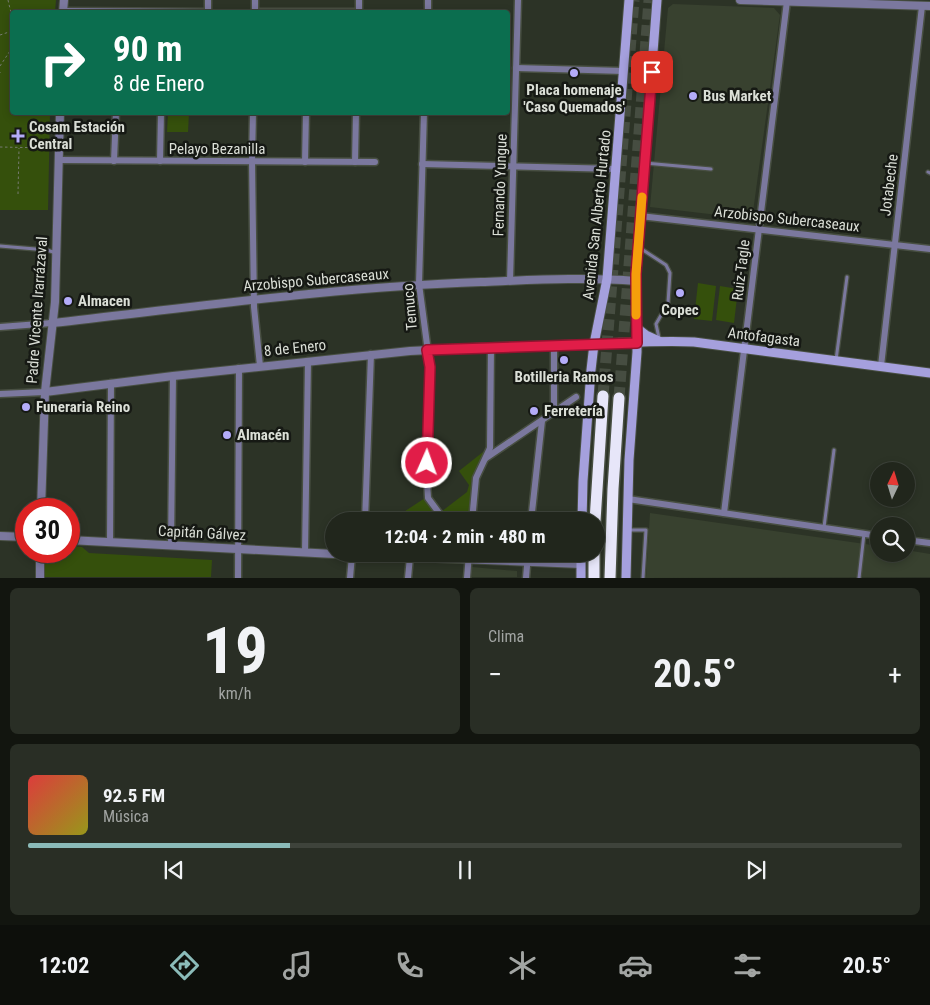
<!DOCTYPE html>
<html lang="es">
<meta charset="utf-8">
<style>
body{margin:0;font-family:"Roboto Condensed",sans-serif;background:#292e25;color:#f1f3f6;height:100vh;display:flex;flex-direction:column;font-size:19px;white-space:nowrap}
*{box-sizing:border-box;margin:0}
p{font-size:16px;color:#a2a5a3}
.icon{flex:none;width:28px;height:28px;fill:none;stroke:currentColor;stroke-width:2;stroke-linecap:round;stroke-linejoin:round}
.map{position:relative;height:578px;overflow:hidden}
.side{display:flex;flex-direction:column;gap:10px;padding:10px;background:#12150f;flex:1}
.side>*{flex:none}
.banner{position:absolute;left:10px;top:10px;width:500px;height:105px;border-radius:5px;box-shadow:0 2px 8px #0003,0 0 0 1px #3e433b;background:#0b6e4f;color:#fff;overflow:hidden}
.needle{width:32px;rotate:4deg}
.fabs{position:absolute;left:870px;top:462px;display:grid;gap:10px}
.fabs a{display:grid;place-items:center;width:45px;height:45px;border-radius:50%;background:#21261c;box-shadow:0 2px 8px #0003,0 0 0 1px #3e433b;font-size:25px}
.speed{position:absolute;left:15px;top:498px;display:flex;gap:10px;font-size:25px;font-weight:700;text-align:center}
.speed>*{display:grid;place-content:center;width:65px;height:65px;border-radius:50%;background:#21261c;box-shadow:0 2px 8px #0003,0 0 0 1px #3e433b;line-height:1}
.speed .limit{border:8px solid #d22;background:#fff;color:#111}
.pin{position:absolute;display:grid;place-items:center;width:42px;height:42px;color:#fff;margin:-21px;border-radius:10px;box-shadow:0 2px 8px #0006}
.me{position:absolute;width:55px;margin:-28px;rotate:2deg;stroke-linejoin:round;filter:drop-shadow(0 0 4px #0008)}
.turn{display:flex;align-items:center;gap:18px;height:105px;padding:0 20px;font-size:22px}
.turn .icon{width:65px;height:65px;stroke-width:2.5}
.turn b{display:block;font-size:35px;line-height:42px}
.big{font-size:38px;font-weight:700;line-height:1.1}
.side .card{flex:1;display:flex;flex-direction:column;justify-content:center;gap:8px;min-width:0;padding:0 18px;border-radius:8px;background:#292e25}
.side .dial{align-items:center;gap:0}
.dial b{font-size:65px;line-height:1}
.song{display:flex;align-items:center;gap:15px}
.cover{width:60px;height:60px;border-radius:8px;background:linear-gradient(135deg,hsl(0 70% 55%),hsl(60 70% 35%))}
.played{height:5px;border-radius:2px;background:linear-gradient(90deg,#8bbbb9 30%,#3e433b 30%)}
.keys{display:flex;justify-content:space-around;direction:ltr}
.heat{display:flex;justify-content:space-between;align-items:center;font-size:28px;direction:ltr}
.side .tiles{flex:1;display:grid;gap:10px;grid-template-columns:1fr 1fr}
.card:last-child{grid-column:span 2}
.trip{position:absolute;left:325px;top:512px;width:280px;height:50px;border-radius:25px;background:#21261c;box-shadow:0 2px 8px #0003,0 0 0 1px #3e433b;font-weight:700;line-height:50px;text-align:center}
.tabs{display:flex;height:80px;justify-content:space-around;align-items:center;background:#0d0f0b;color:#a2a5a3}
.tabs .icon{width:35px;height:35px}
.tabs .active{color:#8bbbb9}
.tabs b{font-size:22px;color:#f1f3f6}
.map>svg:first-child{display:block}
.built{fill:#38412f}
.green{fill:#35500c}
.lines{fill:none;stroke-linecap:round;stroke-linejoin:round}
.motorway-tunnel{stroke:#464d41;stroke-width:11;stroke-dasharray:11 5.5;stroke-linecap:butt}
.service-casing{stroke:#484f42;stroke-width:5.5}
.minor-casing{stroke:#484f42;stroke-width:9}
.tertiary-casing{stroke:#484f42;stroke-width:10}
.secondary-casing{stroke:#484f42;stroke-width:11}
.motorway-casing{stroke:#484f42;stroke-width:14}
.path{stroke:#757b70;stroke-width:1;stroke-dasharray:2.5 2.5;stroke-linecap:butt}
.service{stroke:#7b789e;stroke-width:3}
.minor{stroke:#7b789e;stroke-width:6}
.tertiary{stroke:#7b789e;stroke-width:8}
.secondary{stroke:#a5a0dd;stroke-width:9}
.motorway{stroke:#e7e6f9;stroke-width:11}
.route-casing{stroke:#92132f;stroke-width:12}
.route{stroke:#e11d48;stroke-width:9}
.slow{stroke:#f59e0b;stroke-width:9}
.poi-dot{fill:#b4acf9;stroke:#161914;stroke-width:2}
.labels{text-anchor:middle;stroke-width:5;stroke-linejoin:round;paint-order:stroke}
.poi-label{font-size:15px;font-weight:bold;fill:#dbdfd7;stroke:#161914;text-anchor:start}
.street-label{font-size:15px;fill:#dbdfd7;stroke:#161914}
</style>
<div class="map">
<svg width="930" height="578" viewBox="0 0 930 578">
<rect width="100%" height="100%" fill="#2c3326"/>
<g class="built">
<path d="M673 4 774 8 780 15 752 219 650 207 668 8Z"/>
<path d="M650 513 879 546V554H906V550L930 554V577L646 578Z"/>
<path d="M472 567 517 571V577H472Z"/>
</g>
<g class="green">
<path d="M0 0H56L55 12H12V112L50 113 48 210H0Z"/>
<path d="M168 113H189L188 132H167Z"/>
<path d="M698 283 716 286 712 321 694 319Z"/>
<path d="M720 286 738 289 734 323 716 320Z"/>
<path d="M483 452V460L473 479 471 494 474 505 468 521H390L425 498 437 515 467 492 469 485 459 471Z"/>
<path d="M69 546 82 547 89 553 212 560 211 577H44L45 551H69Z"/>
</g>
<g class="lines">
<g class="motorway-tunnel">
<path d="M603 396 634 0"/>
<path d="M619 398 649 0"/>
</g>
<g class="service-casing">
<g id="service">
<path d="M645 163 711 169"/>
<path d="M928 172 930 173"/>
<path d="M0 246 47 250 56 253"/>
<path d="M640 248 666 265 670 273 668 303 656 324 659 338"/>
<path d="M836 360 847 277"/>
<path d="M824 527 834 450"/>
<path d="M627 530H646L643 578"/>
<path d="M859 578 864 534"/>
</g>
</g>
<g class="minor-casing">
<g id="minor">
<path d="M64 11 208 12"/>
<path d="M208 12V0"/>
<path d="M255 12H359"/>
<path d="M255 12V0"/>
<path d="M359 12V0"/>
<path d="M428 12V0"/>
<path d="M516 68 624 71"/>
<path d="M253 112 252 161 254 307 260 366"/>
<path d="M424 112 419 284 430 367 427 482 428 498 445 521"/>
<path d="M59 160 375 162"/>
<path d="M114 161 116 112"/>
<path d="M160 161 161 112"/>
<path d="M305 162 306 112"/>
<path d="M355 162 356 112"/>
<path d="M422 164 616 169"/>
<path d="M640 216 930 249"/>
<path d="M510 281 518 0"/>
<path d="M0 327 52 323"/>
<path d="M554 345V412"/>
<path d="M881 366 922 6"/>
<path d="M0 394 45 392"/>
<path d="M486 458 576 397"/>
<path d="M628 499 879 536"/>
<path d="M724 513 787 1"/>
<path d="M365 521 371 354"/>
<path d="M472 521 476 478 490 448 491 347"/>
<path d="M531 521 542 421"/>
<path d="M906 540 930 543"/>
<path d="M110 542 111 383"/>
<path d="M171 545 173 376"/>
<path d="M305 552 308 361"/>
<path d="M238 578 239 368"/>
<path d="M350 578 352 555"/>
<path d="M408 578 410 557"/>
<path d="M467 578 469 554"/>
<path d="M526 578 528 554"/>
</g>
</g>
<g class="tertiary-casing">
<g id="tertiary">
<path d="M740 0 930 6"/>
<path d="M63 12 64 0"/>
<path d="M52 323C195 307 337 287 481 282 533 280 584 277 636 281"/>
<path d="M45 392 173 376 410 351 491 347 594 344"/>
<path d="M41 509 45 392 55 302 60 112"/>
<path d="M0 536 26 537"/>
<path d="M69 540 334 554"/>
<path d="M335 554 581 564"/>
<path d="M40 578V551"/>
</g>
</g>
<g class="secondary-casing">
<g id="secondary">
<path d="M637 328 646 335 659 341"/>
<path d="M594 344C627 343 661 340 694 342L930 373"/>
<path d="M582 521 583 481 591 370 594 344 607 279 629 0"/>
<path d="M581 578V554"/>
<path d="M626 578 629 460 637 352 636 274 657 0"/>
</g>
</g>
<g class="motorway-casing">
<g id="motorway">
<path d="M595 521 603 396"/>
<path d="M594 578V554"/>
<path d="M610 578 613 489 619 398"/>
</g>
</g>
<g class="path">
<path d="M8 0 12 17"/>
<path d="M0 35 12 31"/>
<path d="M0 66 12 48"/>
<path d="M0 72V73"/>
<path d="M0 147 49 148"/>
<path d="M18 194 19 148"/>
</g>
<use href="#service" class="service"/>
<use href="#minor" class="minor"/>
<use href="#tertiary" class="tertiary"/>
<use href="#secondary" class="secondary"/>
<use href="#motorway" class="motorway"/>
</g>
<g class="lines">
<g class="route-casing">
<path id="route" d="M427 463 430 367 427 350 637 343 636 274 652 72"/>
</g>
<use href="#route" class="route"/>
<path class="slow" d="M636 315V274L642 197"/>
</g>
<g class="poi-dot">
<circle cx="574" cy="73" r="5"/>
<circle cx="693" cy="96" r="5"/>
<path d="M15.5 128.5h5v5h5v5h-5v5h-5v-5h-5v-5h5z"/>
<circle cx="680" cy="293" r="5"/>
<circle cx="68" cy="301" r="5"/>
<circle cx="564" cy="360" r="5"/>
<circle cx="26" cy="407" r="5"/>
<circle cx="534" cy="411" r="5"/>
<circle cx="227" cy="435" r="5"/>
</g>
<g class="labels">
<g class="poi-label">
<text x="574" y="95" text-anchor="middle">Placa homenaje<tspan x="574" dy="17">'Caso Quemados'</tspan></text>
<text x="703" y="101">Bus Market</text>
<text x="29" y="132">Cosam Estación<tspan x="29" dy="17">Central</tspan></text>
<text x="78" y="306">Almacen</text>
<text x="680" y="315" text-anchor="middle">Copec</text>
<text x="564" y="382" text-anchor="middle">Botilleria Ramos</text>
<text x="36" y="412">Funeraria Reino</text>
<text x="544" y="416">Ferretería</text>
<text x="237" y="440">Almacén</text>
</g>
<g class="street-label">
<text x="217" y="154">Pelayo Bezanilla</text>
<text transform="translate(500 185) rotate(-88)" y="5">Fernando Yungue</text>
<text transform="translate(889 185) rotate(-83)" y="5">Jotabeche</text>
<text transform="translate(597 215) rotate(-84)" y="5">Avenida San Alberto Hurtado</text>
<text transform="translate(787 219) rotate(6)" y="5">Arzobispo Subercaseaux</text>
<text transform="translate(741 270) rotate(-83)" y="5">Ruiz-Tagle</text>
<text transform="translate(316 280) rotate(-5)" y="5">Arzobispo Subercaseaux</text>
<text transform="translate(410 307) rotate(-95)" y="5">Temuco</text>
<text transform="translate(37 310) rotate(-86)" y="5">Padre Vicente Irarrázaval</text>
<text transform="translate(764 337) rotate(7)" y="5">Antofagasta</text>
<text transform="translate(295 348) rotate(-6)" y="5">8 de Enero</text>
<text transform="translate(202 533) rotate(3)" y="5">Capitán Gálvez</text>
</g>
</g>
</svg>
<div class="fabs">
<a><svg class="needle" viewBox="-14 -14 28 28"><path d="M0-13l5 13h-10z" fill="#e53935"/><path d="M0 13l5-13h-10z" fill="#a2a5a3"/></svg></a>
<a><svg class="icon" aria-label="search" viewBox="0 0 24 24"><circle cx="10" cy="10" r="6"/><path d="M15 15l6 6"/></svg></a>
</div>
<div class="speed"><div class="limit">30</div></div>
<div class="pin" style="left:652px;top:72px;background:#d93025"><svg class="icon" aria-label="arrive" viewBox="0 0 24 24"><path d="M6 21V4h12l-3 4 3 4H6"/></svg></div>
<svg class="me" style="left:427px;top:463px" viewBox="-20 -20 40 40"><circle r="17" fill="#e11d48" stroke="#fff" stroke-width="3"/><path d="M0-11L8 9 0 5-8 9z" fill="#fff"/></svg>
<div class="trip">12:04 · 2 min · 480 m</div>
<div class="banner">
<div class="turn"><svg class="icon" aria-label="right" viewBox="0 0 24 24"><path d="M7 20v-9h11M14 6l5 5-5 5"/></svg><div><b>90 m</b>8 de Enero</div></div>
</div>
</div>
<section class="side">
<div class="tiles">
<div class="card dial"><b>19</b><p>km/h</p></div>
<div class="card"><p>Clima</p>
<div class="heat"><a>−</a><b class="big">20.5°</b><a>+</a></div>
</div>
<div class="card">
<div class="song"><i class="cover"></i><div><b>92.5 FM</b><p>Música</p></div></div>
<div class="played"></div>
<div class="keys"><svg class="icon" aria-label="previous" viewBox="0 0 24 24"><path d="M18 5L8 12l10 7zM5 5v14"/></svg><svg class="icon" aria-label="pause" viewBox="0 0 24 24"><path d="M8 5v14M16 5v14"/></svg><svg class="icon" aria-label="next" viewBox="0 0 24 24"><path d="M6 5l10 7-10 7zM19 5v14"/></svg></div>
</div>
</div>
</section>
<nav class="tabs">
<b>12:02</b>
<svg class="icon active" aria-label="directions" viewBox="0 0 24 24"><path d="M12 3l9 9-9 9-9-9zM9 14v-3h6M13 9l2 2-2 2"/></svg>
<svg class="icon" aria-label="music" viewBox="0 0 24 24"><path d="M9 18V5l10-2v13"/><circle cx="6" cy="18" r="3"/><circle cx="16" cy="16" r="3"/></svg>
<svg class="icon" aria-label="phone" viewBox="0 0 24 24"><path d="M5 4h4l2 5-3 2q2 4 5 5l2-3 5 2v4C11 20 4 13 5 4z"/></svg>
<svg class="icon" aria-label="climate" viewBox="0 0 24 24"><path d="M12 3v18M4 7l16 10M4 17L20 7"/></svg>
<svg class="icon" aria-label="car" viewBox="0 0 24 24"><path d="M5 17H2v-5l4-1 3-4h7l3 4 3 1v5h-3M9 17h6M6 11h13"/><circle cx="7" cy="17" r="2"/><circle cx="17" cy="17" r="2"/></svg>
<svg class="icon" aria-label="filters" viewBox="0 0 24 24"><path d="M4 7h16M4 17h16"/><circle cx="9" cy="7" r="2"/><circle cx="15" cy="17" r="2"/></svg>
<b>20.5°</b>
</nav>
